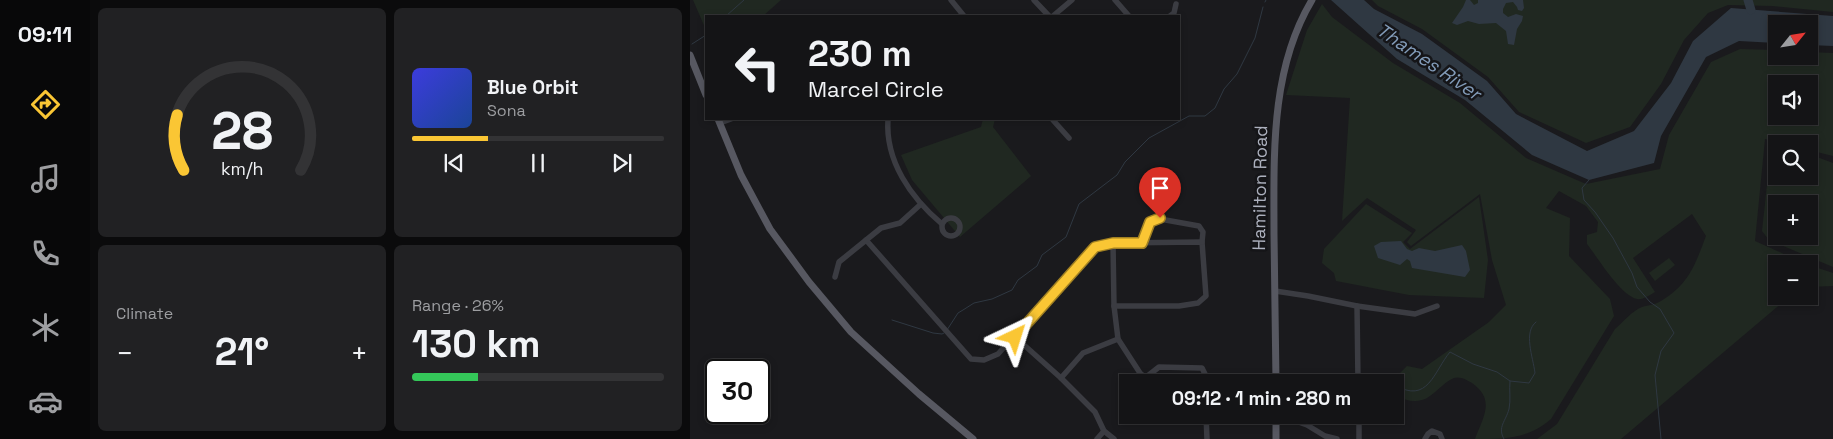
<!DOCTYPE html>
<meta charset="utf-8">
<style>
body{margin:0;font-family:"Space Grotesk",sans-serif;background:#212123;color:#f1f3f6;height:100vh;display:flex;flex-direction:column;font-size:19px;white-space:nowrap}
*{box-sizing:border-box;margin:0}
p{font-size:16px;color:#9d9ea1}
.icon{flex:none;width:28px;height:28px;fill:none;stroke:currentColor;stroke-width:2;stroke-linecap:round;stroke-linejoin:round}
.map{position:relative;flex:1;overflow:hidden}
.details{display:flex;flex-direction:column;gap:8px;padding:8px;background:#0b0b0c;width:600px}
.details>*{flex:none}
.top-card{position:absolute;left:15px;top:15px;width:475px;height:105px;border-radius:0px;box-shadow:0 2px 8px #0003,0 0 0 1px #333335;background:#141416;color:#f1f3f6;overflow:hidden}
.needle{width:32px;rotate:60deg}
.tools{position:absolute;left:1078px;top:15px;display:grid;gap:10px}
.tools a{display:grid;place-items:center;width:50px;height:50px;border-radius:0px;background:#141416;box-shadow:0 2px 8px #0003,0 0 0 1px #333335;font-size:25px}
.speed{position:absolute;left:15px;top:359px;display:flex;gap:10px;font-size:25px;font-weight:700;text-align:center}
.speed>*{display:grid;place-content:center;width:65px;height:65px;border-radius:50%;background:#141416;box-shadow:0 2px 8px #0003,0 0 0 1px #333335;line-height:1}
.speed .limit{border:2px solid #111;border-radius:8px;background:#fff;color:#111}
.pin{position:absolute;display:grid;place-items:center;width:42px;height:42px;color:#fff;margin:-51px -21px;border-radius:50% 50% 50% 0;rotate:-45deg;box-shadow:0 0 5px #0007}
.pin .icon{rotate:45deg}
.me{position:absolute;width:55px;margin:-28px;rotate:41deg;stroke-linejoin:round;filter:drop-shadow(0 0 4px #0008)}
.turn{display:flex;align-items:center;gap:18px;height:105px;padding:0 20px;font-size:22px}
.turn .icon{width:65px;height:65px;stroke-width:2.5}
.turn b{display:block;font-size:35px;line-height:42px}
.big{font-size:38px;font-weight:700;line-height:1.1}
.details .tile{flex:1;display:flex;flex-direction:column;justify-content:center;gap:8px;min-width:0;padding:0 18px;border-radius:8px;background:#212123}
.details .dial{align-items:center;gap:0}
.dial svg{height:130px;overflow:visible;fill:none;stroke:#333335;stroke-width:7;stroke-linecap:round;text-anchor:middle}
.dial text{fill:#f1f3f6;stroke:none}
.song{display:flex;align-items:center;gap:15px}
.cover{width:60px;height:60px;border-radius:8px;background:linear-gradient(135deg,hsl(240 70% 55%),hsl(220 70% 35%))}
.played{height:5px;border-radius:2px;background:linear-gradient(90deg,#fac634 30%,#333335 30%)}
.keys{display:flex;justify-content:space-around;direction:ltr}
.heat{display:flex;justify-content:space-between;align-items:center;font-size:28px;direction:ltr}
.charge{height:8px;border-radius:4px;background:linear-gradient(90deg,#34c759 26%,#333335 0)}
.details .tiles{flex:1;display:grid;gap:8px;grid-template-columns:repeat(2,1fr)}
.trip{position:absolute;left:429px;top:374px;width:285px;height:50px;border-radius:0px;background:#141416;box-shadow:0 2px 8px #0003,0 0 0 1px #333335;font-weight:700;line-height:50px;text-align:center}
main{display:flex;flex:1;min-height:0}
.dock{display:flex;flex-direction:column;width:90px;justify-content:space-around;align-items:center;background:#080809;color:#9d9ea1}
.dock .icon{width:35px;height:35px}
.dock .active{color:#fac634}
.dock b{font-size:22px;color:#f1f3f6}
.map>svg:first-child{display:block}
.green{fill:#202821;fill-rule:evenodd}
.water{fill:#2f3842}
.lines{fill:none;stroke-linecap:round;stroke-linejoin:round}
.stream{stroke:#2f3842;stroke-width:1}
.river{stroke:#2f3842;stroke-width:9}
.minor{stroke:#3b3c42;stroke-width:5.5}
.major{stroke:#575861;stroke-width:7}
.route-casing{stroke:#a28122;stroke-width:12}
.route{stroke:#fac634;stroke-width:9}
.labels{text-anchor:middle;stroke-width:5;stroke-linejoin:round;paint-order:stroke}
.street-label{font-size:18px;fill:#acb0bd;stroke:#151518}
.water-label{font-size:19px;font-style:italic;fill:#829bb8;stroke:#151518}
</style>
<main>
<nav class="dock">
<b>09:11</b>
<svg class="icon active" aria-label="directions" viewBox="0 0 24 24"><path d="M12 3l9 9-9 9-9-9zM9 14v-3h6M13 9l2 2-2 2"/></svg>
<svg class="icon" aria-label="music" viewBox="0 0 24 24"><path d="M9 18V5l10-2v13"/><circle cx="6" cy="18" r="3"/><circle cx="16" cy="16" r="3"/></svg>
<svg class="icon" aria-label="phone" viewBox="0 0 24 24"><path d="M5 4h4l2 5-3 2q2 4 5 5l2-3 5 2v4C11 20 4 13 5 4z"/></svg>
<svg class="icon" aria-label="climate" viewBox="0 0 24 24"><path d="M12 3v18M4 7l16 10M4 17L20 7"/></svg>
<svg class="icon" aria-label="car" viewBox="0 0 24 24"><path d="M5 17H2v-5l4-1 3-4h7l3 4 3 1v5h-3M9 17h6M6 11h13"/><circle cx="7" cy="17" r="2"/><circle cx="17" cy="17" r="2"/></svg>
</nav>
<section class="details">
<div class="tiles">
<div class="tile dial"><svg viewBox="0 0 100 80">
<path d="M14 69A42 42 0 1 1 86 69"/>
<path d="M14 69A42 42 0 0 1 10 35" stroke="#fac634"/>
<text x="50" y="56" font-size="32" font-weight="700">28</text>
<text x="50" y="72" font-size="11">km/h</text>
</svg></div>
<div class="tile">
<div class="song"><i class="cover"></i><div><b>Blue Orbit</b><p>Sona</p></div></div>
<div class="played"></div>
<div class="keys"><svg class="icon" aria-label="previous" viewBox="0 0 24 24"><path d="M18 5L8 12l10 7zM5 5v14"/></svg><svg class="icon" aria-label="pause" viewBox="0 0 24 24"><path d="M8 5v14M16 5v14"/></svg><svg class="icon" aria-label="next" viewBox="0 0 24 24"><path d="M6 5l10 7-10 7zM19 5v14"/></svg></div>
</div>
<div class="tile"><p>Climate</p>
<div class="heat"><a>−</a><b class="big">21°</b><a>+</a></div>
</div>
<div class="tile"><p>Range · 26%</p><b class="big">130 km</b><div class="charge"></div></div>
</div>
</section>
<div class="map">
<svg width="1143" height="439" viewBox="0 0 1143 439">
<rect width="100%" height="100%" fill="#1a1a1d"/>
<g class="green">
<path d="M3 0H91L73 16H16V30Z"/>
<path d="M682 0H1143V12L1082 6 1038 5 1018 13 994 40 971 84 940 127 896 143 829 112 798 77 732 29 688 6Z"/>
<path d="M632 4 642 17 703 63 770 103 836 158 896 184 970 169 979 135 1021 62 1050 49 1086 50V56H1119V52L1143 53V156L1119 150V144H1094L1075 139 1065 241 1116 264H1086V296H1100L931 439H847L867 424 925 329C933 322 942 311 952 307 959 305 965 305 971 301 999 284 1005 265 1016 236L1002 214 943 258 965 292C960 295 953 300 947 299 930 295 908 258 897 244V235L907 232 908 222 896 206 869 191 856 208 880 218 879 256 920 299 924 316 861 419C838 439 815 439 785 439 793 417 806 400 782 383 777 380 770 376 764 378 753 382 742 398 732 400 723 403 714 399 705 397V382H688L679 378 707 376 717 366 732 369 799 322 816 305 802 260 790 194 721 246 717 242 726 230 677 198 652 221 660 98 596 95 617 30ZM1086 84H1119V116H1086Z"/>
<path d="M293 119H305L303 127 341 176 270 237 222 180 211 155 291 127Z"/>
<path d="M1081 148 1086 149V176H1119V154L1143 163V267L1079 240 1072 231ZM1086 204H1119V236H1086Z"/>
<path d="M789 197 798 260 794 298 719 295 646 281 644 273 632 263 634 249 676 204 722 233 713 242 720 249Z"/>
<path d="M979 258 985 265 965 281 959 273Z"/>
<path d="M1119 265 1143 273V286L1119 287Z"/>
</g>
<g class="water">
<path d="M641 0H674L684 9 732 34 797 81 826 114 897 151 944 131 981 83 1003 41 1041 8 1143 16V46L1119 45V24H1086V43L1049 41 1016 57 971 136 964 163 899 180 842 155 775 100 707 59Z"/>
<path d="M776 0H780L784 5 788 3V0H833L834 8 832 11 828 10 827 7 823 2 816 3 813 9V13L818 17 826 14 833 16 832 21 827 29 824 45 818 44 816 31 806 23 789 24 778 21 767 25 762 23 773 7Z"/>
<path d="M711 241 717 249 722 251 729 248 745 251 772 245 776 251 780 270 775 277 722 268 720 261 717 259 710 265 688 258 684 246 691 242Z"/>
</g>
<g class="lines">
<g class="stream">
<path d="M575 2 576 0"/>
<path d="M36 16 54 0"/>
<path d="M2 44 16 35"/>
<path d="M899 180 892 188 894 200 905 212 923 238 942 273 947 287 960 302 970 309 984 333 971 351 965 375 971 439"/>
<path d="M202 320 243 333 252 334 254 333"/>
<path d="M257 330 268 313 273 310 284 303 302 299 322 290 328 280 347 266 352 255 376 237 389 204 427 175 435 162 459 138 499 116H515L525 108 534 89 547 74 565 38 573 7"/>
<path d="M671 377C683 375 690 376 701 382"/>
<path d="M654 382 665 379"/>
<path d="M705 385C738 405 744 371 760 352L783 364 807 372 820 381 839 383 845 373C843 357 833 332 846 322"/>
<path d="M814 439C807 427 816 421 819 409 821 400 819 390 820 381"/>
</g>
<path class="river" d="M1058 0 1061 10"/>
<g class="minor">
<path d="M261 0 274 16"/>
<path d="M344 0 359 16"/>
<path d="M425 0 439 16"/>
<path d="M363 16 382 0"/>
<path d="M480 16 484 13 486 4"/>
<path d="M198 119C195 161 221 198 252 224"/>
<path d="M362 119 379 138"/>
<path d="M30 123 41 119"/>
<circle cx="261" cy="227" r="9"/>
<path d="M176 240 281 359 294 360 308 354 405 247 423 243 512 242 516 296 508 303 489 306H424"/>
<path d="M423 243 424 306 428 339 450 373 460 382"/>
<path d="M452 243 459 222 470 219 509 226 513 232 512 242"/>
<path d="M145 277 149 262 191 228 210 223 231 204"/>
<path d="M585 291 618 296 667 306 725 314 747 306"/>
<path d="M667 306 668 382"/>
<path d="M325 337 371 378 405 412 414 431 424 439"/>
<path d="M371 378 393 353 428 339"/>
<path d="M455 378 469 367 512 368 517 378V382"/>
<path d="M516 415 517 439"/>
<path d="M589 415 617 425 635 436 647 439"/>
<path d="M669 415V439"/>
<path d="M407 439 414 431"/>
<path d="M735 439 738 434 742 431 750 434 752 439"/>
</g>
<g class="major">
<path d="M0 55 16 95"/>
<path d="M28 119 51 175 80 229 119 282 161 332 229 394 283 439"/>
<path d="M586 382C585 333 585 283 584 234 584 155 580 70 622 0"/>
<path d="M586 415V439"/>
</g>
</g>
<g class="lines">
<g class="route-casing">
<path id="route" d="M325 337 405 247 423 243H452L460 222 470 218"/>
</g>
<use href="#route" class="route"/>
</g>
<g class="labels">
<g class="street-label">
<text transform="translate(570 188) rotate(-89)" y="6">Hamilton Road</text>
</g>
<g class="water-label">
<text transform="translate(739 61) rotate(34)" y="7">Thames River</text>
</g>
</g>
</svg>
<div class="tools">
<a><svg class="needle" viewBox="-14 -14 28 28"><path d="M0-13l5 13h-10z" fill="#e53935"/><path d="M0 13l5-13h-10z" fill="#9d9ea1"/></svg></a>
<a><svg class="icon" aria-label="sound" viewBox="0 0 24 24"><path d="M4 9h4l5-4v14l-5-4H4zM17 9q2 3 0 6"/></svg></a>
<a><svg class="icon" aria-label="search" viewBox="0 0 24 24"><circle cx="10" cy="10" r="6"/><path d="M15 15l6 6"/></svg></a>
<a>+</a>
<a>−</a>
</div>
<div class="speed"><div class="limit">30</div></div>
<div class="pin" style="left:470px;top:218px;background:#d93025"><svg class="icon" aria-label="arrive" viewBox="0 0 24 24"><path d="M6 21V4h12l-3 4 3 4H6"/></svg></div>
<svg class="me" style="left:325px;top:337px" viewBox="-20 -20 40 40"><path d="M0-17L14 15 0 8-14 15z" fill="#fac634" stroke="#fff" stroke-width="4"/></svg>
<div class="trip">09:12 · 1 min · 280 m</div>
<div class="top-card">
<div class="turn"><svg class="icon" aria-label="left" viewBox="0 0 24 24"><path d="M17 20v-9H6M10 6l-5 5 5 5"/></svg><div><b>230 m</b>Marcel Circle</div></div>
</div>
</div>
</main>
